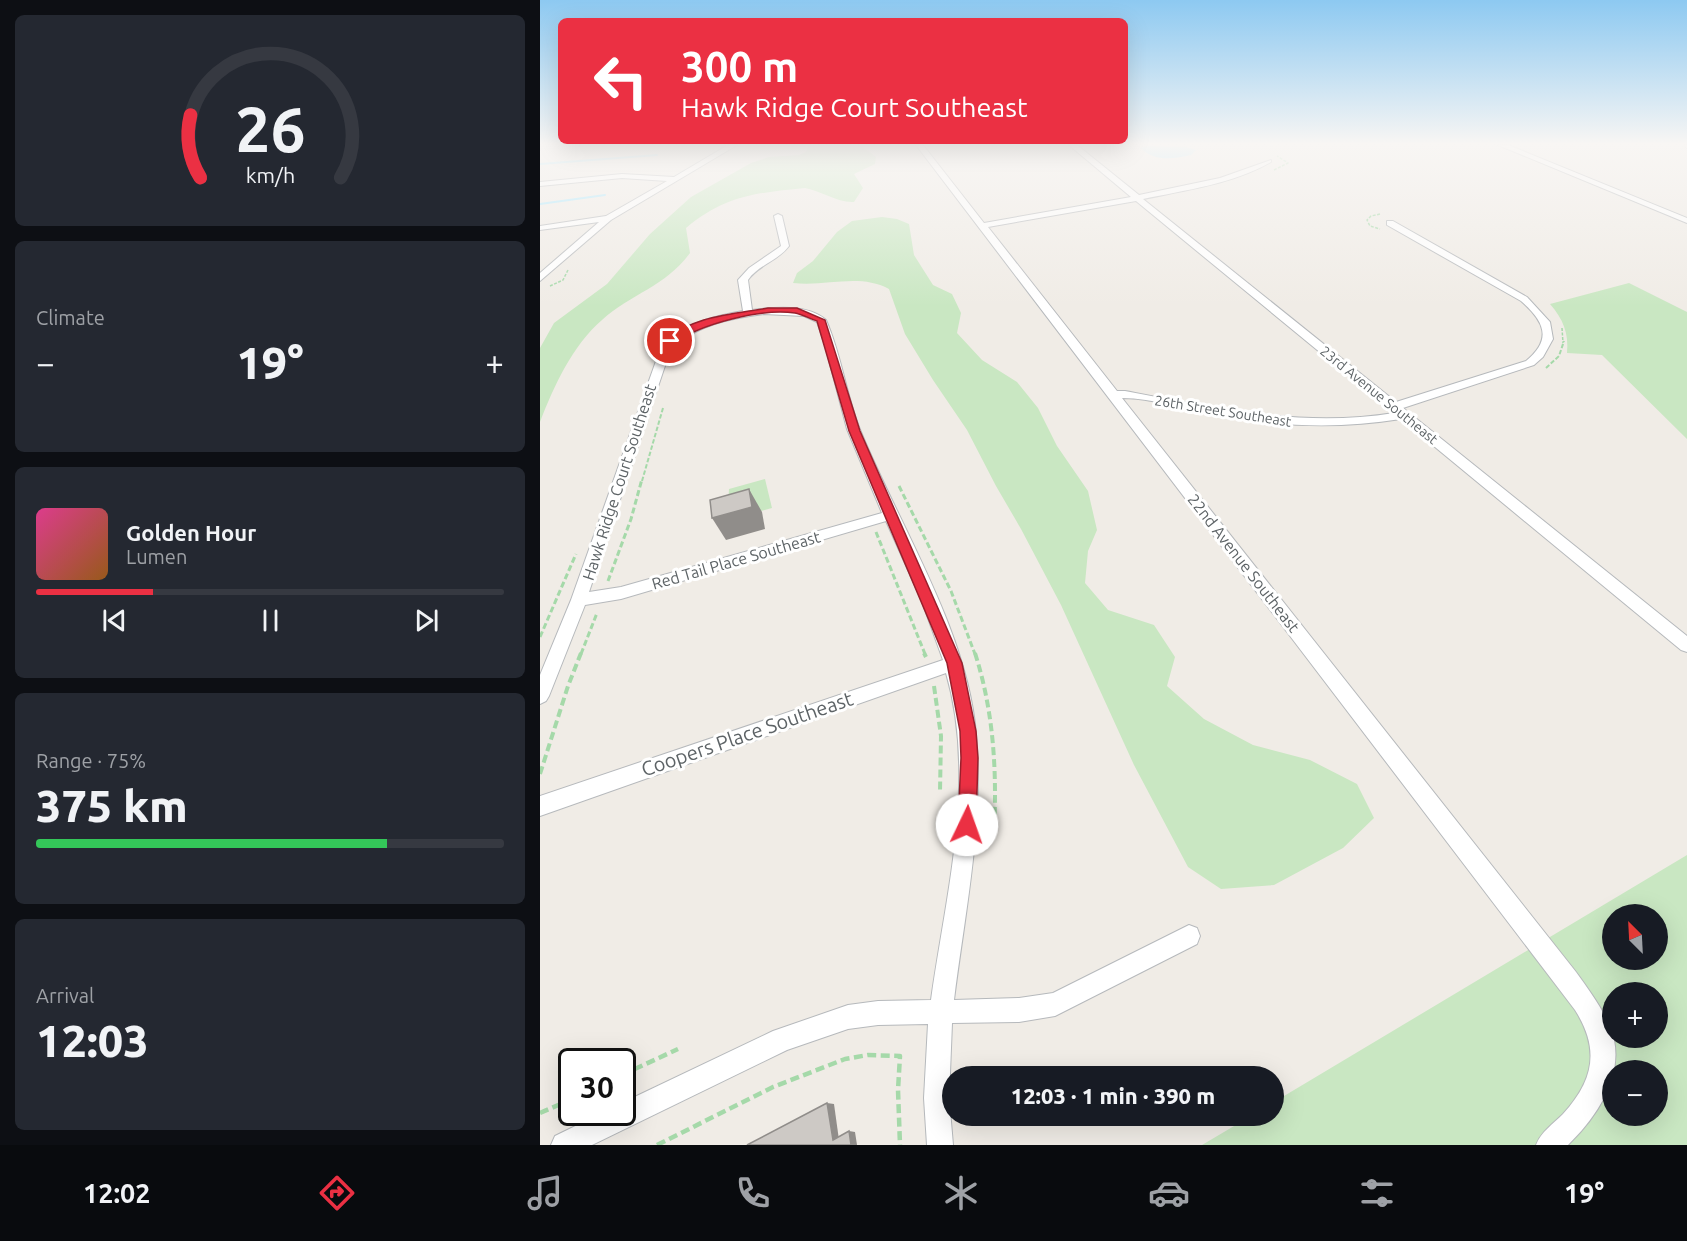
<!DOCTYPE html>
<meta charset="utf-8">
<style>
body{margin:0;font-family:Ubuntu,sans-serif;background:#242831;color:#f1f3f6;height:100vh;display:flex;flex-direction:column;font-size:22px;white-space:nowrap}
*{box-sizing:border-box;margin:0}
p{font-size:20px;color:#9ea1a6}
.icon{flex:none;width:33px;height:33px;fill:none;stroke:currentColor;stroke-width:2;stroke-linecap:round;stroke-linejoin:round}
.map{position:relative;flex:1;overflow:hidden}
.panel{display:flex;flex-direction:column;gap:15px;padding:15px;background:#0d0f14;width:540px}
.panel>*{flex:none}
.guide{position:absolute;left:18px;top:18px;width:570px;height:126px;border-radius:9px;box-shadow:0 6px 24px #0002;background:#eb3043;color:#fff;overflow:hidden}
.needle{width:39px;rotate:336deg}
.fabs{position:absolute;left:1062px;top:904px;display:grid;gap:12px}
.fabs a{display:grid;place-items:center;width:66px;height:66px;border-radius:50%;background:#171b24;box-shadow:0 6px 24px #0002;font-size:30px}
.speed{position:absolute;left:18px;top:1048px;display:flex;gap:12px;font-size:30px;font-weight:700;text-align:center}
.speed>*{display:grid;place-content:center;width:78px;height:78px;border-radius:50%;background:#171b24;box-shadow:0 6px 24px #0002;line-height:1}
.speed .limit{border:3px solid #111;border-radius:9px;background:#fff;color:#111}
.pin{position:absolute;display:grid;place-items:center;width:51px;height:51px;color:#fff;margin:-26px;border:3px solid #fff;border-radius:50%;box-shadow:0 2px 6px #0007}
.me{position:absolute;width:66px;margin:-33px;rotate:3deg;stroke-linejoin:round;filter:drop-shadow(0 0 4px #0008)}
.turn{display:flex;align-items:center;gap:21px;height:126px;padding:0 24px;font-size:27px}
.turn .icon{width:78px;height:78px;stroke-width:2.5}
.turn b{display:block;font-size:42px;line-height:51px}
.big{font-size:45px;font-weight:800;line-height:1.1}
.panel .widget{flex:1;display:flex;flex-direction:column;justify-content:center;gap:9px;min-width:0;padding:0 21px;border-radius:9px;background:#242831}
.panel .dial{align-items:center;gap:0}
.dial svg{height:156px;overflow:visible;fill:none;stroke:#363941;stroke-width:7;stroke-linecap:round;text-anchor:middle}
.dial text{fill:#f1f3f6;stroke:none}
.song{display:flex;align-items:center;gap:18px}
.cover{width:72px;height:72px;border-radius:9px;background:linear-gradient(135deg,hsl(330 70% 55%),hsl(30 70% 35%))}
.played{height:6px;border-radius:3px;background:linear-gradient(90deg,#eb3043 25%,#363941 25%)}
.keys{display:flex;justify-content:space-around;direction:ltr}
.heat{display:flex;justify-content:space-between;align-items:center;font-size:33px;direction:ltr}
.charge{height:9px;border-radius:4px;background:linear-gradient(90deg,#34c759 75%,#363941 0)}
.trip{position:absolute;left:402px;top:1066px;width:342px;height:60px;border-radius:30px;background:#171b24;box-shadow:0 6px 24px #0002;font-weight:800;line-height:60px;text-align:center}
.dock{display:flex;height:96px;justify-content:space-around;align-items:center;background:#090b0e;color:#9ea1a6}
.dock .icon{width:42px;height:42px}
.dock .current{color:#eb3043}
.dock b{font-size:27px;color:#f1f3f6}
main{display:flex;flex:1;min-height:0}
.map>svg:first-child{display:block}
.green{fill:#c9e7c2;fill-rule:evenodd}
.water{fill:#a6e8ff}
.lines{fill:none;stroke-linecap:round;stroke-linejoin:round}
.stream{stroke:#a6e8ff;stroke-width:2}
.street-casing{stroke:#b6b9bc;stroke-width:2}
.path-far4{stroke:#a5d9a9;stroke-width:1.5;stroke-dasharray:3 1.5;stroke-linecap:butt}
.path-far3{stroke:#a5d9a9;stroke-width:2;stroke-dasharray:4.5 2;stroke-linecap:butt}
.path-far2{stroke:#a5d9a9;stroke-width:3;stroke-dasharray:6 3;stroke-linecap:butt}
.path-far1{stroke:#a5d9a9;stroke-width:4;stroke-dasharray:8 4;stroke-linecap:butt}
.path{stroke:#a5d9a9;stroke-width:4.5;stroke-dasharray:9 4.5;stroke-linecap:butt}
.street{fill:#fff;fill-rule:evenodd}
.shaded-wall{fill:#908d8a}
.building{fill:#cdc9c5;stroke:#908d8a;stroke-width:1.5}
.route{fill:#eb3043;stroke:#991f2c;stroke-width:1.5}
.labels{text-anchor:middle;stroke-width:6;stroke-linejoin:round;paint-order:stroke}
.far-street-label{font-size:14px;fill:#5d6366;stroke:#fff}
.street-label{font-size:16px;fill:#5d6366;stroke:#fff}
.near-street-label{font-size:20px;fill:#5d6366;stroke:#fff}
</style>
<main>
<section class="panel">
<div class="widget dial"><svg viewBox="0 0 100 80">
<path d="M14 69A42 42 0 1 1 86 69"/>
<path d="M14 69A42 42 0 0 1 9 37" stroke="#eb3043"/>
<text x="50" y="56" font-size="32" font-weight="700">26</text>
<text x="50" y="72" font-size="11">km/h</text>
</svg></div>
<div class="widget"><p>Climate</p>
<div class="heat"><a>−</a><b class="big">19°</b><a>+</a></div>
</div>
<div class="widget">
<div class="song"><i class="cover"></i><div><b>Golden Hour</b><p>Lumen</p></div></div>
<div class="played"></div>
<div class="keys"><svg class="icon" aria-label="previous" viewBox="0 0 24 24"><path d="M18 5L8 12l10 7zM5 5v14"/></svg><svg class="icon" aria-label="pause" viewBox="0 0 24 24"><path d="M8 5v14M16 5v14"/></svg><svg class="icon" aria-label="next" viewBox="0 0 24 24"><path d="M6 5l10 7-10 7zM19 5v14"/></svg></div>
</div>
<div class="widget"><p>Range · 75%</p><b class="big">375 km</b><div class="charge"></div></div>
<div class="widget"><p>Arrival</p><b class="big">12:03</b></div>
</section>
<div class="map">
<svg width="1147" height="1145" viewBox="0 0 1147 1145">
<rect width="100%" height="100%" fill="#f0ece6"/>
<g class="green">
<path d="M269 145H320L336 157 335 164 314 174 323 188 314 202C297 203 282 191 265 188 216 193 186 195 146 228L150 253C126 286 91 294 62 320 32 346 14 386 0 422V348L14 323 67 284 110 234 151 197 211 163 229 157 259 155 266 152Z"/>
<path d="M342 217 357 219 369 224 374 255 393 285 412 294 421 313 417 333 442 360 477 382 498 408 517 446 548 491 557 530 548 551 545 583 568 610 614 625 635 657 627 686 664 719 713 745 770 760 817 784 834 818 803 848 734 885 681 889 648 867 594 765 521 605 481 529 456 486 427 430 393 380 365 334 349 289C319 273 286 287 253 283L257 273 273 261 297 232 312 221Z"/>
<path d="M1089 283 1147 312V439L1062 355 1027 353C1029 333 1023 319 1010 304Z"/>
<path d="M225 479 232 508 187 520 189 489Z"/>
<path d="M1147 855V1145H662L711 1116H734V1102ZM1072 915H1118V960H1072ZM1072 993H1118V1038H1072ZM1072 1071H1118V1116H1072Z"/>
</g>
<path class="water" d="M607 146 646 147 656 150 651 155C634 159 614 162 601 148Z"/>
<g class="lines">
<g class="stream">
<path d="M0 164 117 155"/>
<path d="M0 204 65 195"/>
</g>
<g class="street-casing">
<g id="street">
<path d="M188 145H197L71 220 0 281V273L59 222 0 230V226L66 216 127 181 82 178 0 186V182L82 174 134 177Z"/>
<path d="M376 145H383L444 223 591 197 529 145H537L599 195 680 178 731 160V162C693 184 646 190 603 199L856 402 986 361C1013 339 1004 321 981 301L847 225V221H853L987 297 1010 322 1013 339 1003 357 994 365 863 408 1147 636V652L1141 650 861 419C799 429 739 427 677 415 647 410 613 398 582 398L1036 972C1051 993 1068 1015 1074 1040 1082 1079 1056 1118 1028 1145H996C1001 1132 1013 1124 1023 1114 1054 1080 1060 1049 1035 1010ZM596 201 849 409 854 413C762 428 675 408 585 391H577L448 227Z"/>
<path d="M958 145H968L1147 218V223Z"/>
<path d="M1143 145H1147V148Z"/>
<path d="M238 214 242 216 249 246C238 261 218 265 208 280L212 310C235 307 268 304 286 320 302 356 306 396 321 432 360 527 428 632 436 734 444 823 425 912 414 1000L479 998 513 993 649 925 657 928 660 936 657 944 515 1016 479 1022 412 1023 409 1098 413 1145H387L384 1098 388 1024 338 1025 308 1029 247 1050 52 1145H11L15 1136 62 1113H82V1103L233 1031 308 1005 338 1001 391 1000C406 893 437 779 406 673L0 816V796L403 660 381 599 346 521 81 599 45 605 9 696 6 701 0 704V675L31 600 121 347C141 324 174 316 203 311L198 280 209 268 241 246 234 216ZM224 314 264 316 277 322 285 345 307 429 342 513 81 587 49 592 131 348C158 325 191 318 224 314Z"/>
</g>
</g>
<g class="path-far4">
<path d="M734 170 748 163 737 156"/>
<path d="M840 214 831 216 827 220 830 226 840 229"/>
<path d="M10 286 23 280 28 270"/>
<path d="M1022 328 1023 343"/>
</g>
<g class="path-far3">
<path d="M1006 368 1019 356 1024 341"/>
<path d="M102 481 123 408"/>
</g>
<g class="path-far2">
<path d="M359 486 411 591 435 654"/>
<path d="M336 532 385 654"/>
<path d="M68 581 91 519 102 479"/>
<path d="M0 637 36 554"/>
<path d="M41 654 57 613"/>
</g>
<g class="path-far1">
<path d="M384 653 386 657"/>
<path d="M435 653C454 713 457 771 454 834"/>
<path d="M394 686 401 736 400 792"/>
<path d="M0 774 28 686 41 653"/>
</g>
<g class="path">
<path d="M82 1075 138 1049"/>
<path d="M0 1113 32 1099"/>
<path d="M117 1145 233 1087 305 1059 328 1055 360 1056 358 1090 360 1145"/>
</g>
<use href="#street" class="street"/>
</g>
<g class="shaded-wall">
<path d="M209 489 222 512 225 529 186 540 172 518Z"/>
<path d="M287 1103 294 1104 299 1140H293Z"/>
<path d="M309 1131 315 1132 317 1145H311Z"/>
</g>
<g class="building">
<path d="M209 489 212 507 172 518 170 500Z"/>
<path d="M287 1103 293 1140 309 1131 311 1145H207Z"/>
</g>
<linearGradient id="sky" x2="0" y2="1"><stop stop-color="#8dc9f1"/><stop offset="0.47" stop-color="#f8f6f4"/><stop offset="1" stop-color="#f8f6f4" stop-opacity="0"/></linearGradient>
<rect width="1147" height="306" fill="url(#sky)"/>
<path class="route" d="M228 308H257L285 320 320 431 422 663 436 731 438 758 436 825 433 832 427 835 420 832 418 825 421 758 420 731 407 663 309 431 277 321C270 319 262 314 255 313 221 308 161 324 134 343L126 341C150 316 195 314 228 308Z"/>
<g class="labels">
<g class="far-street-label">
<text transform="translate(839 395) rotate(39)" y="5">23rd Avenue Southeast</text>
<text transform="translate(683 411) rotate(9)" y="5">26th Street Southeast</text>
</g>
<g class="street-label">
<text transform="translate(79 482) rotate(-72)" y="6">Hawk Ridge Court Southeast</text>
<text transform="translate(196 560) rotate(-16)" y="6">Red Tail Place Southeast</text>
<text transform="translate(704 563) rotate(52)" y="6">22nd Avenue Southeast</text>
</g>
<g class="near-street-label">
<text transform="translate(207 734) rotate(-19)" y="7">Coopers Place Southeast</text>
</g>
</g>
</svg>
<div class="fabs">
<a><svg class="needle" viewBox="-14 -14 28 28"><path d="M0-13l5 13h-10z" fill="#e53935"/><path d="M0 13l5-13h-10z" fill="#9ea1a6"/></svg></a>
<a>+</a>
<a>−</a>
</div>
<div class="speed"><div class="limit">30</div></div>
<div class="pin" style="left:130px;top:341px;background:#d93025"><svg class="icon" aria-label="arrive" viewBox="0 0 24 24"><path d="M6 21V4h12l-3 4 3 4H6"/></svg></div>
<svg class="me" style="left:427px;top:825px" viewBox="-20 -20 40 40"><circle r="19" fill="#fff"/><path d="M0-13L10 11 0 6-10 11z" fill="#eb3043"/></svg>
<div class="trip">12:03 · 1 min · 390 m</div>
<div class="guide">
<div class="turn"><svg class="icon" aria-label="left" viewBox="0 0 24 24"><path d="M17 20v-9H6M10 6l-5 5 5 5"/></svg><div><b>300 m</b>Hawk Ridge Court Southeast</div></div>
</div>
</div>
</main>
<nav class="dock">
<b>12:02</b>
<svg class="icon current" aria-label="directions" viewBox="0 0 24 24"><path d="M12 3l9 9-9 9-9-9zM9 14v-3h6M13 9l2 2-2 2"/></svg>
<svg class="icon" aria-label="music" viewBox="0 0 24 24"><path d="M9 18V5l10-2v13"/><circle cx="6" cy="18" r="3"/><circle cx="16" cy="16" r="3"/></svg>
<svg class="icon" aria-label="phone" viewBox="0 0 24 24"><path d="M5 4h4l2 5-3 2q2 4 5 5l2-3 5 2v4C11 20 4 13 5 4z"/></svg>
<svg class="icon" aria-label="climate" viewBox="0 0 24 24"><path d="M12 3v18M4 7l16 10M4 17L20 7"/></svg>
<svg class="icon" aria-label="car" viewBox="0 0 24 24"><path d="M5 17H2v-5l4-1 3-4h7l3 4 3 1v5h-3M9 17h6M6 11h13"/><circle cx="7" cy="17" r="2"/><circle cx="17" cy="17" r="2"/></svg>
<svg class="icon" aria-label="filters" viewBox="0 0 24 24"><path d="M4 7h16M4 17h16"/><circle cx="9" cy="7" r="2"/><circle cx="15" cy="17" r="2"/></svg>
<b>19°</b>
</nav>
